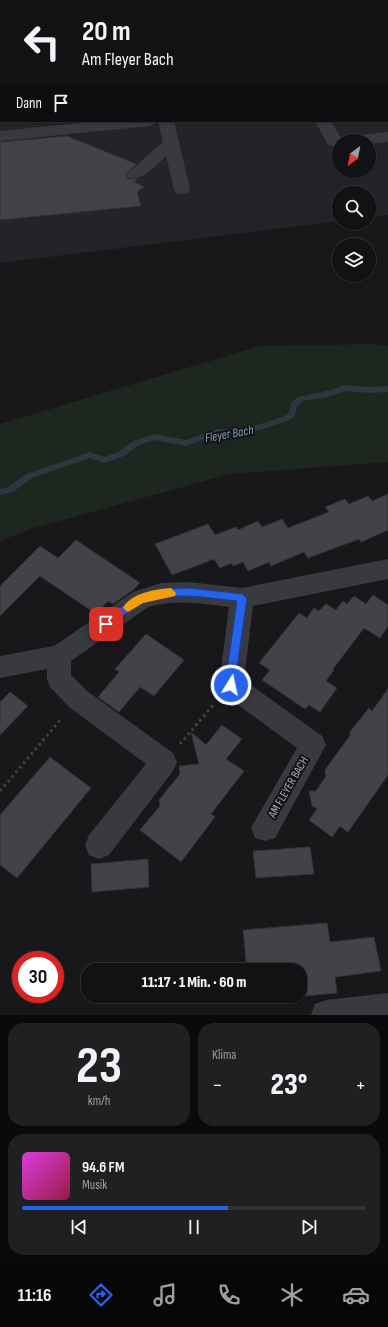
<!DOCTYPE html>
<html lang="de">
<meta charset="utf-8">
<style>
body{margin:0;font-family:"Sofia Sans Condensed",sans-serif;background:#1f2022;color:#f1f3f6;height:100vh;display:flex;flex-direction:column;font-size:15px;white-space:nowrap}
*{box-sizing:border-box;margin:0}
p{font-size:13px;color:#9c9ea0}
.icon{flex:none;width:22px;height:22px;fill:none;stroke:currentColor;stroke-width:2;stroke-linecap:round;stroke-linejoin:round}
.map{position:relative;height:1015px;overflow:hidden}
.side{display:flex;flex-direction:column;gap:8px;padding:8px;background:#0a0a0b;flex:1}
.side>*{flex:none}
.hud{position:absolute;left:0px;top:0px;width:388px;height:122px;box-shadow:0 1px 3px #0004,0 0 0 1px #313234;background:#121214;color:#f1f3f6;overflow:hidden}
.needle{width:26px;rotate:212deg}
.buttons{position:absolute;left:332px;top:134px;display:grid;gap:8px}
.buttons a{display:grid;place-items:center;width:44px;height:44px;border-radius:50%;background:#121214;box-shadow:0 1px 3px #0004,0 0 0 1px #313234;font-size:20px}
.speed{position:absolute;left:12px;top:951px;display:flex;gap:8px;font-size:20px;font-weight:700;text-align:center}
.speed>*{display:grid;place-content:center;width:52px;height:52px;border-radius:50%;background:#121214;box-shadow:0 1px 3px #0004,0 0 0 1px #313234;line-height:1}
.speed .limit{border:6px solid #d22;background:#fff;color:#111}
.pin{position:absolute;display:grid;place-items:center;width:34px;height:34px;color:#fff;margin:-17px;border-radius:8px;box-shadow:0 2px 6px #0006}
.me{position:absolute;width:44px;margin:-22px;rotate:10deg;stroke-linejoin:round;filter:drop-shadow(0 0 3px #0008)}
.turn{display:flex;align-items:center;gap:14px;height:84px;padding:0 16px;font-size:18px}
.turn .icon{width:52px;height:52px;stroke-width:2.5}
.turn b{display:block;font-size:28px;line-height:34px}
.then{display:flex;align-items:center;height:38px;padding:0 16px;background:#0003;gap:8px;font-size:15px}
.big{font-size:30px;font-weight:800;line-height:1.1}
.side .card{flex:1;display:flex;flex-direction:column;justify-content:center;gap:6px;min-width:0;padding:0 14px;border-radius:16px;background:#1f2022}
.side .dial{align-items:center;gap:0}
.dial b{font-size:52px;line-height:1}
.song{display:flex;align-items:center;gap:12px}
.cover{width:48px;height:48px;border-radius:6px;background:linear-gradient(135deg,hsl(300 70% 55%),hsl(340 70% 35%))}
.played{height:4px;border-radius:2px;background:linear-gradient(90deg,#2563eb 60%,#313234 60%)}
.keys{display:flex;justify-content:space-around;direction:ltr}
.heat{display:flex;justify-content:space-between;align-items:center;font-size:22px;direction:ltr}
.side .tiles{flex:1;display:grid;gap:8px;grid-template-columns:1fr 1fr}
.card:last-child{grid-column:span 2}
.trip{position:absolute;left:81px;top:963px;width:226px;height:40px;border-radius:16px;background:#121214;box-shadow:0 1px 3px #0004,0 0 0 1px #313234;font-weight:800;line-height:40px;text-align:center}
.menu{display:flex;height:64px;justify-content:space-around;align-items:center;background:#070708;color:#9c9ea0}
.menu .icon{width:28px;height:28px}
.menu .current{color:#2563eb}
.menu b{font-size:18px;color:#f1f3f6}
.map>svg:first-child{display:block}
.built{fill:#242428;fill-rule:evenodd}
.green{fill:#1d261f}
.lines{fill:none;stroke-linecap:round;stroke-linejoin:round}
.stream{fill:#2d3740;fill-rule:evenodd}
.building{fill:#424348;stroke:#323237}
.path{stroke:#3f4147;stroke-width:3;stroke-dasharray:2.5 3.5;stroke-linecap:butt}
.minor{fill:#393940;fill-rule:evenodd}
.route{fill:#2563eb;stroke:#184099}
.slow{fill:#f59e0b}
.labels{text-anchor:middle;stroke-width:4;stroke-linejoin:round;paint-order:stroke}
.street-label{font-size:12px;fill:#a9aebb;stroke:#131316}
.water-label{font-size:13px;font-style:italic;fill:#7e9bb9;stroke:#131316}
</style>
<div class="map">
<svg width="388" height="1015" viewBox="0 0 388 1015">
<rect width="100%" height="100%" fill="#18181b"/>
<path class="built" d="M0 0 327 1H1V121H387L388 17V215L369 217V193H339V221L0 263ZM339 141H369V171H339Z"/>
<path class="green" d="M373 344 388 346V462L230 474 34 528 0 541V424L259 346Z"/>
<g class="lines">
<path class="stream" d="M345 385 369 387 388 386V392L369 393 345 391 328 397 303 401 297 406 295 416 288 421 241 436 217 435 186 446 154 440 139 445 124 456 105 463 90 458 32 478 13 492 0 495V489L8 487 26 474 90 452 105 457 118 452 133 441 154 434 186 440 217 429 241 430 282 417 289 413 291 403 298 397 327 391Z"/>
</g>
<g class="building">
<path d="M67 136 136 164 126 174 128 179H137L134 182 144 187 137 192 141 206 0 220V142Z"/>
<path d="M388 494V530L361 542 359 539 308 558 304 552 271 566 269 562 248 571 243 562 233 566 232 563 220 568 214 559 172 575 155 544 208 524 215 535 236 527 238 530 258 521 262 527 282 519 288 528 329 512 325 507 345 499 349 504 368 496 372 501Z"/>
<path d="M76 540 140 583 133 590 113 604 108 601 96 614 40 576 0 616V586L40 546 58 558Z"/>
<path d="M373 595 388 605V626L380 638 364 628 333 669 334 670 326 681 337 688 320 712 309 705 305 709 262 680 270 670 259 663 299 613 307 618 314 608 319 611 326 604 336 610 343 601 347 604 354 596 366 604Z"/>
<path d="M146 634 184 660 154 696 140 687 119 712 98 697 119 672 115 669Z"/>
<path d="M388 689V775L348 832 340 826 332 837 309 820 317 809 312 806 309 791H316L326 776 325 770 351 734 349 733 369 708 372 711Z"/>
<path d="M10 692 28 706 0 735V702Z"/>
<path d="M222 725 242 739 226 759 244 771 211 814 215 817 181 862 140 830 160 806 159 800 180 774 179 766 199 764 191 732 206 745Z"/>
<path d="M50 757 91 788 17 878 0 865V815Z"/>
<path d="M310 847 314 874 256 878 253 851Z"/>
<path d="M148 859 149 887 92 892 91 864Z"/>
<path d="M327 923 330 942 374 937 381 971 335 977 337 993 250 1001V996H300V970H247L243 930Z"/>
</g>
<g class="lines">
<g class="path">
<path d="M180 744 215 703"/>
<path d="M0 791 62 718"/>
</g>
<g class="minor">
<rect x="0" y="105" width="1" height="10"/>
<path d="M101 121H157L155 124 149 126 0 141V131Z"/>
<path d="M158 121H174L190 189 188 193 182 194 176 193 174 189 166 156C156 165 144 181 129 178L127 174 163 142Z"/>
<path d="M315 121H331L340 137 388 132V142L369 144V141H339V147L328 145Z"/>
<path d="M388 559V579L253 606 244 680 322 736 326 745 275 838 265 841 255 838 251 828 297 748 222 693 219 685 229 607C202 603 175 599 148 607L71 661V675L87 691 173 753 177 762 173 771 109 855 99 859 89 855 85 845 89 835 146 764 69 707 50 687 47 679V669L0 678V656L54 646 133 592 161 583 189 582 242 588Z"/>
<path d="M388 993V1015H311L315 1004 326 1000Z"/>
</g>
</g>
<path class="route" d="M189 588 242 594 247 598 234 688 231 689 227 688 225 685 237 601C207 598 174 591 145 602 132 607 120 619 109 627L106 628 101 624 102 621 137 596 161 589Z"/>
<path class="slow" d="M171 588 176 593 175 596 143 603 128 612 123 608C130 593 157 589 171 588Z"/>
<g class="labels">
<g class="street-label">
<text transform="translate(288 787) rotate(-60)" y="4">AM FLEYER BACH</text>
</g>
<g class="water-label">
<text transform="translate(229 433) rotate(-10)" y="5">Fleyer Bach</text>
</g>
</g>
</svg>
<div class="buttons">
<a><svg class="needle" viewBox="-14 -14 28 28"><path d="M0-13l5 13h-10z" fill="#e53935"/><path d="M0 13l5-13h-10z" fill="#9c9ea0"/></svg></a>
<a><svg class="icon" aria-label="search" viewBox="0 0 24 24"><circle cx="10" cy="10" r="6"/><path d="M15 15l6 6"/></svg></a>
<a><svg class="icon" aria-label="layers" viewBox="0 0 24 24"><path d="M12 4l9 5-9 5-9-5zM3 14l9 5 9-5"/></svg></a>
</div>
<div class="speed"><div class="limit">30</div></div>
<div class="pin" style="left:106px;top:624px;background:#d93025"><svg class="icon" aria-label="arrive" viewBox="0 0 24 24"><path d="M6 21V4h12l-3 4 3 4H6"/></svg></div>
<svg class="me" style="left:231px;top:685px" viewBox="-20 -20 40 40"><circle r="17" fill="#2563eb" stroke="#fff" stroke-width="3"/><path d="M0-11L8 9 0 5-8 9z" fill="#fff"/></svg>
<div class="trip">11:17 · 1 Min. · 60 m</div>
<div class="hud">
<div class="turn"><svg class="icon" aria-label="left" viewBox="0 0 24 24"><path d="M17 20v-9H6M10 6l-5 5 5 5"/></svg><div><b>20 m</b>Am Fleyer Bach</div></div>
<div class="then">Dann<svg class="icon" aria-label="arrive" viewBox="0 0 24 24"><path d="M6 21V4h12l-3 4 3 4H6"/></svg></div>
</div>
</div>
<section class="side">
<div class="tiles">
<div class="card dial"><b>23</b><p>km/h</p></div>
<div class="card"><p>Klima</p>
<div class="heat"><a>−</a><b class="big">23°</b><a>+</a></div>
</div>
<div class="card">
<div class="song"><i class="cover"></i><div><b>94.6 FM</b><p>Musik</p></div></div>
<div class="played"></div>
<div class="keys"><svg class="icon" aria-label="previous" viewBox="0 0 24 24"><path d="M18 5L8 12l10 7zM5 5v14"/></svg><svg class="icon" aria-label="pause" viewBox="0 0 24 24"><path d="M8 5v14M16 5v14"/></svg><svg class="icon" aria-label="next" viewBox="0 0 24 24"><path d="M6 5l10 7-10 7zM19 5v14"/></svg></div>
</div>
</div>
</section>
<nav class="menu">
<b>11:16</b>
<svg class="icon current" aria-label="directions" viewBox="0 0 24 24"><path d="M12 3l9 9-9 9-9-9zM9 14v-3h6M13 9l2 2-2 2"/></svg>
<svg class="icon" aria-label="music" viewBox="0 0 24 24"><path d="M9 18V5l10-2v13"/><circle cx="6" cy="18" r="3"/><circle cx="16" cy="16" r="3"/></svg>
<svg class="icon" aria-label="phone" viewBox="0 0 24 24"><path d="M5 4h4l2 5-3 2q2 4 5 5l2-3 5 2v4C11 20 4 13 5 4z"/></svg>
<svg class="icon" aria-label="climate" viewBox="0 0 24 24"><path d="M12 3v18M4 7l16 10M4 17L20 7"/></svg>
<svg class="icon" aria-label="car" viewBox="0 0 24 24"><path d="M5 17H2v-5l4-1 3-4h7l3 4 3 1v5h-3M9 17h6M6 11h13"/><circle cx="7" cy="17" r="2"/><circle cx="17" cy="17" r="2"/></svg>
</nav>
